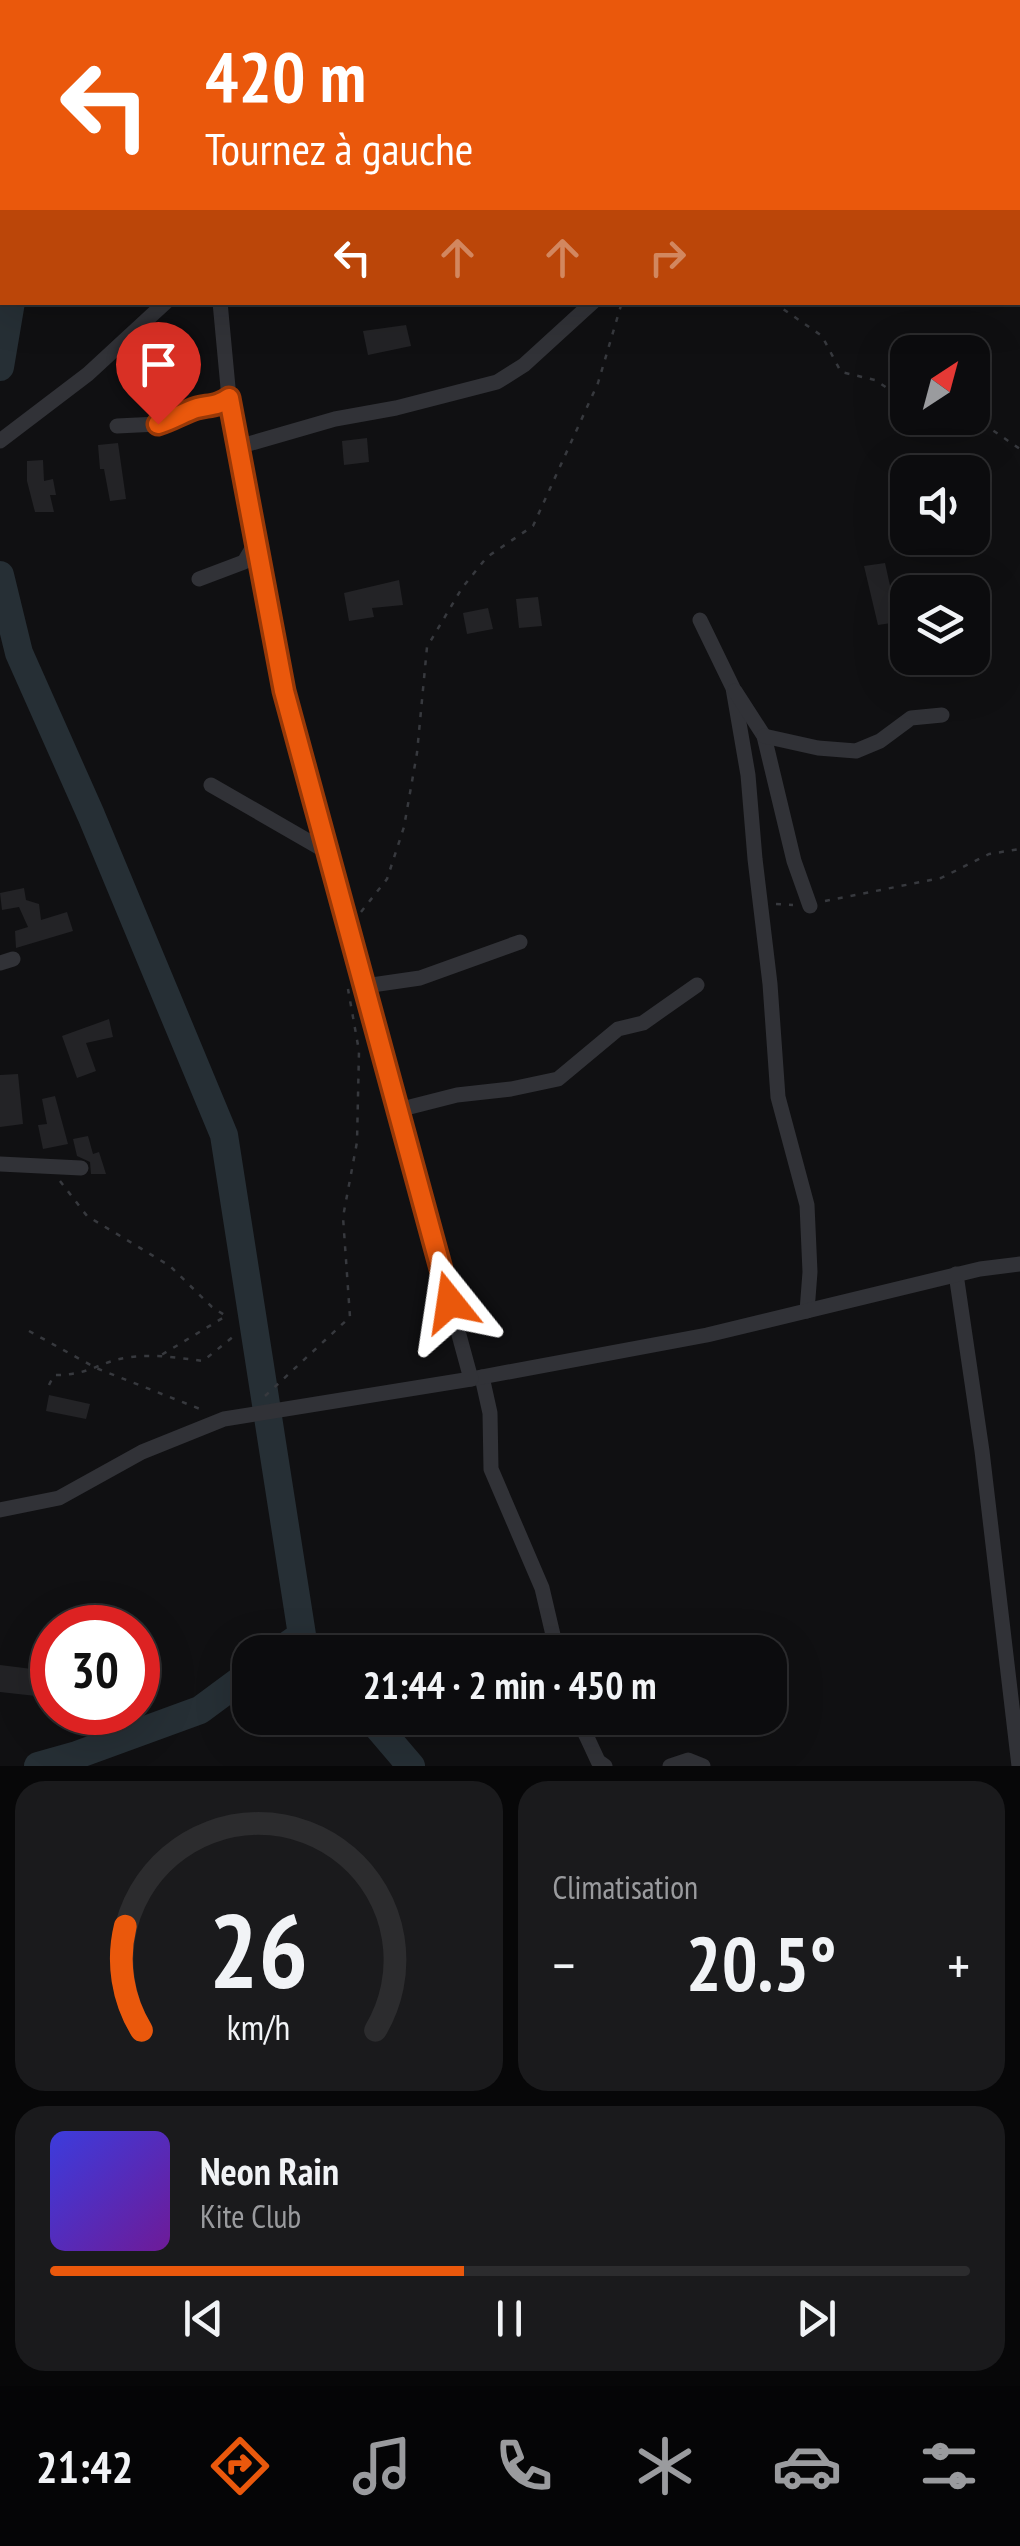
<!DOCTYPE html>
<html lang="fr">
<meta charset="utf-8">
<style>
body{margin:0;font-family:"PT Sans Narrow",sans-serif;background:#1a1a1c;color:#f1f3f6;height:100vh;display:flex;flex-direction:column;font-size:38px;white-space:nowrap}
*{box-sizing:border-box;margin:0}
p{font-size:32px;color:#9a9b9e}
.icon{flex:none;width:55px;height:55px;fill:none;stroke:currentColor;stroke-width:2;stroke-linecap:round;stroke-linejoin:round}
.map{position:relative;height:1766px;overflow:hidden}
.drawer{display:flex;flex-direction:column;gap:15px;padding:15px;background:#070708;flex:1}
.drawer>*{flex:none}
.banner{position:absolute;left:0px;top:0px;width:1020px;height:305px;box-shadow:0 10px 40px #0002,0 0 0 2px #2c2c2e;background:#ea580c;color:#fff;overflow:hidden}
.needle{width:65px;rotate:36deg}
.tools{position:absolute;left:890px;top:335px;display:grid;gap:20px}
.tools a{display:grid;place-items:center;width:100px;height:100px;border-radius:20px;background:#0c0c0e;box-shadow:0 10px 40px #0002,0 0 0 2px #2c2c2e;font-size:50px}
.speed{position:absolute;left:30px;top:1605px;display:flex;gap:20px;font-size:50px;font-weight:700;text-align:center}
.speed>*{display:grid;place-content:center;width:130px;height:130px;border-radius:50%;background:#0c0c0e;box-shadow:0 10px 40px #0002,0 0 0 2px #2c2c2e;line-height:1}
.speed .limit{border:15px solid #d22;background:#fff;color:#111}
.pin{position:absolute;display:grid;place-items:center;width:85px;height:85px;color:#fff;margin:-102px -42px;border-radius:50% 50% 50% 0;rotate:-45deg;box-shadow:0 0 10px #0007}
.pin .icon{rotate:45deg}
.me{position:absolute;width:110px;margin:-55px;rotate:345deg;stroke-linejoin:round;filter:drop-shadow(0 0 8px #0008)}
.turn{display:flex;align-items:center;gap:35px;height:210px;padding:0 40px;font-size:45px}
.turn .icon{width:130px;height:130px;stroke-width:2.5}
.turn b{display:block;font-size:70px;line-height:85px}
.lanes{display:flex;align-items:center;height:95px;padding:0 40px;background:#0003;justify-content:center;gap:50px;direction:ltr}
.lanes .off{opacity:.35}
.big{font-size:75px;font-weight:700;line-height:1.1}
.drawer .tile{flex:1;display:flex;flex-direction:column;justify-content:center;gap:15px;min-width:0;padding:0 35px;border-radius:30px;background:#1a1a1c}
.drawer .dial{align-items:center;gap:0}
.dial svg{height:260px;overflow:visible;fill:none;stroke:#2c2c2e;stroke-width:7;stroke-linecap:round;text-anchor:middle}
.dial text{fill:#f1f3f6;stroke:none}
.song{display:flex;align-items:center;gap:30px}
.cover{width:120px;height:120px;border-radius:15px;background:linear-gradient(135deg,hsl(240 70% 55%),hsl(280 70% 35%))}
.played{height:10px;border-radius:5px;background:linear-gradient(90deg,#ea580c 45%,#2c2c2e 45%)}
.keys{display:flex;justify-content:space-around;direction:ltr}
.heat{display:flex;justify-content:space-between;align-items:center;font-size:55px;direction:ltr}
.drawer .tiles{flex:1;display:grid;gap:15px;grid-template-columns:1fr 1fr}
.tile:last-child{grid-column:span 2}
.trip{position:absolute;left:232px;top:1635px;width:555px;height:100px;border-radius:30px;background:#0c0c0e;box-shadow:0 10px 40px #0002,0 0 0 2px #2c2c2e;font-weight:700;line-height:100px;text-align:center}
.dock{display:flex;height:160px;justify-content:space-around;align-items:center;background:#050506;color:#9a9b9e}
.dock .icon{width:70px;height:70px}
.dock .active{color:#ea580c}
.dock b{font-size:45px;color:#f1f3f6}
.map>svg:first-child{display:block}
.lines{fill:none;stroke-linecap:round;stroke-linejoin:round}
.river{stroke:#262f35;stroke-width:28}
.building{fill:#232326}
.path{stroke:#37393e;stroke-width:2.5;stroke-dasharray:5 8;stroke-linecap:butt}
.minor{stroke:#313237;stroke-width:15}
.route-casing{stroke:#983908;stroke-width:25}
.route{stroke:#ea580c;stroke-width:18}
</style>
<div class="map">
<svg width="1020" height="1766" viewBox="0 0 1020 1766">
<rect width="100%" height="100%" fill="#101012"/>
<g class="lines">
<g class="river">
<path d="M0 181 2 191"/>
<path d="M0 367 11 302"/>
<path d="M0 575 19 653 91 815 224 1135 302 1635 278 1652"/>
<path d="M370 1718 411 1766"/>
<path d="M38 1766 77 1755 200 1710 250 1673"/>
</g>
</g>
<g class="building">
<path d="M406 325 411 346 368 355 363 331Z"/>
<path d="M367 438 369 462 344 465 342 441Z"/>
<path d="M118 443 126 499 110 501 104 469H100L98 445Z"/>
<path d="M43 460 44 481 53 479 56 495H50L54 512H35L27 481V461Z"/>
<path d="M885 563 898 622 878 625 864 566Z"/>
<path d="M399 580 403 605 372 608 374 617 349 621 344 593Z"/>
<path d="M538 597 542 626 519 628 516 599Z"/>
<path d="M488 608 493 629 467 634 463 613Z"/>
<path d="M24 888 26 900 39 904 41 920 67 912 73 931 16 948 15 931 28 927 19 907 2 910 0 893Z"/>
<path d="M109 1019 113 1037 86 1043 96 1071 77 1078 62 1036Z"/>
<path d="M18 1074 23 1124 0 1127V1075Z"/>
<path d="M55 1096 68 1144 43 1149 38 1125 47 1124 42 1099Z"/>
<path d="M88 1136 93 1154 99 1152 106 1174H91L90 1162 77 1156 73 1139Z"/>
<path d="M49 1395 90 1404 86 1419 46 1411Z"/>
<path d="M0 1665 40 1670 36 1696 0 1692Z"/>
</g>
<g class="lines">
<g class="path">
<path d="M157 0V2"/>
<path d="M346 2 350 0"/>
<path d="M775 2 777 0"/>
<path d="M773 302 822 336 841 372 875 380 908 402"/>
<path d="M972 416 1020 449"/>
<path d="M825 901 941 878 989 854 1020 849"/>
<path d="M776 904 793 905"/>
<path d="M361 912 387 879 404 827 417 753 427 647 462 588 487 557 533 526 598 383 622 302"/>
<path d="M60 1181 87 1216 170 1266 212 1307 226 1316 158 1357"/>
<path d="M29 1331 96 1368 205 1411"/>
<path d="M49 1385 54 1375C89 1376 102 1360 131 1357 155 1354 180 1358 203 1361L234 1336"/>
<path d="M265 1396 350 1317 343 1217 357 1142 359 1051 348 989"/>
</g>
<g class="minor">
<path d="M0 233H2"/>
<path d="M117 426 158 424 194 409 219 405 229 398"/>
<path d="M0 441 88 374 166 302"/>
<path d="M238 447 335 419 396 408 497 382 524 365 593 302"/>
<path d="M199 579 244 562 256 542"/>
<path d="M700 620 733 688 748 775 755 859 770 984 778 1097 807 1205 810 1272 807 1311"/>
<path d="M735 691 764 736 794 861 810 906"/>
<path d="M764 736 818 748 856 751 880 741 911 718 942 715"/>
<path d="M211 785 329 853"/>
<path d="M0 963 13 959"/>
<path d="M365 986 420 978 520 942"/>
<path d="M398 1110 457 1095 511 1089 558 1079 618 1029 643 1023 697 985"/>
<path d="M0 1164 81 1168"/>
<path d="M956 1274 982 1451 1019 1766"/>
<path d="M482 1377 490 1413 491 1469 542 1588 557 1652"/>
<path d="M471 1379 707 1335 980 1269 1020 1264"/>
<path d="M0 1510 59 1498 142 1452 224 1419 471 1379 284 691 229 398 220 302"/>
<path d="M578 1718 598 1761 605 1766"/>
<path d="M670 1766 688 1760 703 1766"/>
</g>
</g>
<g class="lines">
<g class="route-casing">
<path id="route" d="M158 424C172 420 184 412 197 408 210 405 218 406 229 398L284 691 450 1302"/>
</g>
<use href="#route" class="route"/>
</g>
</svg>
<div class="tools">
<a><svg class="needle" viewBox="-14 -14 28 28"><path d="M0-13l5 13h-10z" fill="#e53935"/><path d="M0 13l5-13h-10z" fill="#9a9b9e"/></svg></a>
<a><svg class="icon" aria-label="sound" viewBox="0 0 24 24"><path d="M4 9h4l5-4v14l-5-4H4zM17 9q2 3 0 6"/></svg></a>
<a><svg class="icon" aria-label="layers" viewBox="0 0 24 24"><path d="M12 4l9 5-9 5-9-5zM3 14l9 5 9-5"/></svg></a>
</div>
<div class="speed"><div class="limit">30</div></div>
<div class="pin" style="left:158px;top:424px;background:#d93025"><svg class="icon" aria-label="arrive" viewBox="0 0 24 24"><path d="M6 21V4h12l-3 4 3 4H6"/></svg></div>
<svg class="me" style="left:450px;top:1302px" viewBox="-20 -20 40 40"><path d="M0-17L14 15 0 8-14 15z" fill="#ea580c" stroke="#fff" stroke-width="4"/></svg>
<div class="trip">21:44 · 2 min · 450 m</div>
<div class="banner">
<div class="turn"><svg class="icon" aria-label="left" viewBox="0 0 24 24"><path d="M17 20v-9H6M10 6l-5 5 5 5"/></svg><div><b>420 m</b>Tournez à gauche</div></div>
<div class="lanes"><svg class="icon" aria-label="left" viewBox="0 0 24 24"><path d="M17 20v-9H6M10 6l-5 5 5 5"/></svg><svg class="icon off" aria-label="ahead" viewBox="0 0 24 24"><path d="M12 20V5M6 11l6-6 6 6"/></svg><svg class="icon off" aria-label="ahead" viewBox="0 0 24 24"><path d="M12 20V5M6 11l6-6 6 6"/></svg><svg class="icon off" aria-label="right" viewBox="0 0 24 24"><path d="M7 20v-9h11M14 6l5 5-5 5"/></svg></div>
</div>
</div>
<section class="drawer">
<div class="tiles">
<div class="tile dial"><svg viewBox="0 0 100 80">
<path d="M14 69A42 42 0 1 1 86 69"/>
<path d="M14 69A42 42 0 0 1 9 37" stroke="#ea580c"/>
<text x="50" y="56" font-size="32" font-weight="700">26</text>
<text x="50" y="72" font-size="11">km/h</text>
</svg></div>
<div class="tile"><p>Climatisation</p>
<div class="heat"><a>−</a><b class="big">20.5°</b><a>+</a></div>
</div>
<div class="tile">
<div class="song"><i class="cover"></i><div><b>Neon Rain</b><p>Kite Club</p></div></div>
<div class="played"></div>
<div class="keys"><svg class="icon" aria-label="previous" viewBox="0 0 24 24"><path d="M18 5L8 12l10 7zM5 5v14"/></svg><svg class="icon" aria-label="pause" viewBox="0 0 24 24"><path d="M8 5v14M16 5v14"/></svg><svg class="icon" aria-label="next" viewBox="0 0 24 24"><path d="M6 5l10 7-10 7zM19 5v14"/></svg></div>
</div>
</div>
</section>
<nav class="dock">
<b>21:42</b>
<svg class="icon active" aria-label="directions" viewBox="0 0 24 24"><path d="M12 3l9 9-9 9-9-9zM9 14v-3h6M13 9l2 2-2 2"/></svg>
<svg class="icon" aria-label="music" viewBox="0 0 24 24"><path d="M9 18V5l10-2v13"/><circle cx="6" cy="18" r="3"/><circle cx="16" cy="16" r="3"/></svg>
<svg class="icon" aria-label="phone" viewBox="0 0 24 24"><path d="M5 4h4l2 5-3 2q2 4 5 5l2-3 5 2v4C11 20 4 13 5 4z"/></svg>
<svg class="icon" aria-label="climate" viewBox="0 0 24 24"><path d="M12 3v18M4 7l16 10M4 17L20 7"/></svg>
<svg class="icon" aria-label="car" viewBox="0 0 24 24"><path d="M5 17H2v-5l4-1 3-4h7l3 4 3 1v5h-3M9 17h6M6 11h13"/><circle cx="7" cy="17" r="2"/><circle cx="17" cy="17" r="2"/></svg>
<svg class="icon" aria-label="filters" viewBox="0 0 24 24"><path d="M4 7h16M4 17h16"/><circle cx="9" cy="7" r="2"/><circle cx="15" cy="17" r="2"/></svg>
</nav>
